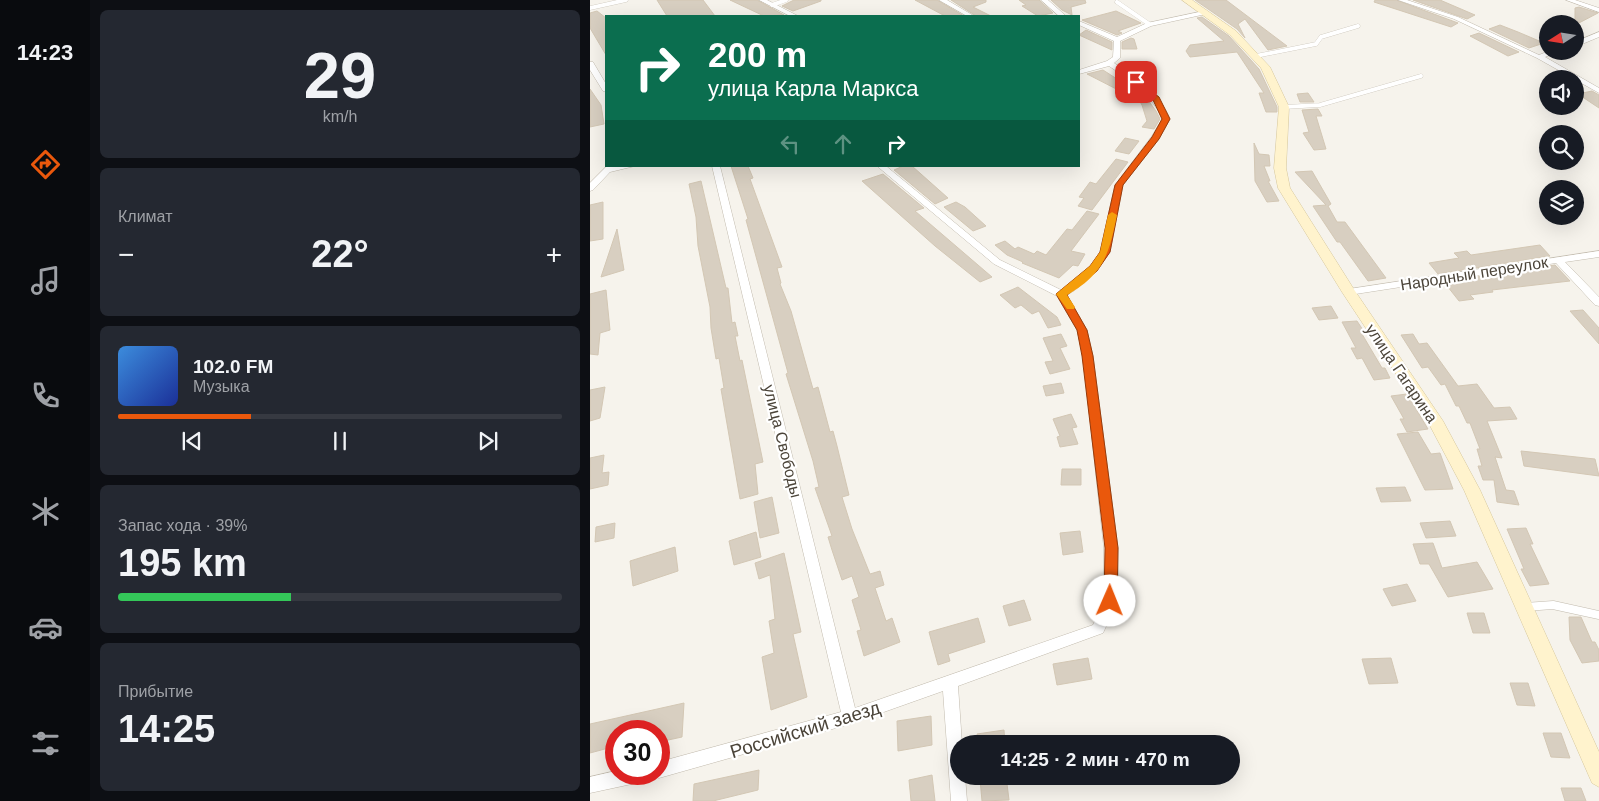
<!DOCTYPE html>
<html lang="ru">
<meta charset="utf-8">
<style>
body{margin:0;font-family:Helvetica,sans-serif;background:#242831;color:#f1f3f6;height:100vh;display:flex;flex-direction:column;font-size:19px;white-space:nowrap}
*{box-sizing:border-box;margin:0}
p{font-size:16px;color:#9ea1a6}
.icon{flex:none;width:28px;height:28px;fill:none;stroke:currentColor;stroke-width:2;stroke-linecap:round;stroke-linejoin:round}
.map{position:relative;flex:1;overflow:hidden}
.details{display:flex;flex-direction:column;gap:10px;padding:10px;background:#0d0f14;width:500px}
.details>*{flex:none}
.guide{position:absolute;left:15px;top:15px;width:475px;height:152px;border-radius:0px;box-shadow:0 5px 20px #0002;background:#0b6e4f;color:#fff;overflow:hidden}
.needle{width:32px;rotate:258deg}
.controls{position:absolute;left:949px;top:15px;display:grid;gap:10px}
.controls a{display:grid;place-items:center;width:45px;height:45px;border-radius:50%;background:#171b24;box-shadow:0 5px 20px #0002;font-size:25px}
.speed{position:absolute;left:15px;top:720px;display:flex;gap:10px;font-size:25px;font-weight:700;text-align:center}
.speed>*{display:grid;place-content:center;width:65px;height:65px;border-radius:50%;background:#171b24;box-shadow:0 5px 20px #0002;line-height:1}
.speed .limit{border:8px solid #d22;background:#fff;color:#111}
.pin{position:absolute;display:grid;place-items:center;width:42px;height:42px;color:#fff;margin:-21px;border-radius:10px;box-shadow:0 2px 8px #0006}
.me{position:absolute;width:55px;margin:-28px;rotate:1deg;stroke-linejoin:round;filter:drop-shadow(0 0 4px #0008)}
.turn{display:flex;align-items:center;gap:18px;height:105px;padding:0 20px;font-size:22px}
.turn .icon{width:65px;height:65px;stroke-width:2.5}
.turn b{display:block;font-size:35px;line-height:42px}
.lanes{display:flex;align-items:center;height:48px;padding:0 20px;background:#0003;justify-content:center;gap:25px;direction:ltr}
.lanes .off{opacity:.35}
.big{font-size:38px;font-weight:600;line-height:1.1}
.details .tile{flex:1;display:flex;flex-direction:column;justify-content:center;gap:8px;min-width:0;padding:0 18px;border-radius:8px;background:#242831}
.details .dial{align-items:center;gap:0}
.dial b{font-size:65px;line-height:1}
.song{display:flex;align-items:center;gap:15px}
.cover{width:60px;height:60px;border-radius:8px;background:linear-gradient(135deg,hsl(210 70% 55%),hsl(230 70% 35%))}
.played{height:5px;border-radius:2px;background:linear-gradient(90deg,#ea580c 30%,#363941 30%)}
.keys{display:flex;justify-content:space-around;direction:ltr}
.heat{display:flex;justify-content:space-between;align-items:center;font-size:28px;direction:ltr}
.charge{height:8px;border-radius:4px;background:linear-gradient(90deg,#34c759 39%,#363941 0)}
.trip{position:absolute;left:360px;top:735px;width:290px;height:50px;border-radius:25px;background:#171b24;box-shadow:0 5px 20px #0002;font-weight:600;line-height:50px;text-align:center}
main{display:flex;flex:1;min-height:0}
.tab-bar{display:flex;flex-direction:column;width:90px;justify-content:space-around;align-items:center;background:#090b0e;color:#9ea1a6}
.tab-bar .icon{width:35px;height:35px}
.tab-bar .on{color:#ea580c}
.tab-bar b{font-size:22px;color:#f1f3f6}
.map>svg:first-child{display:block}
.building{fill:#d8cfc1;stroke:#d3c7b4}
.lines{fill:none;stroke-linecap:round;stroke-linejoin:round}
.lane-far1-casing{stroke:#c2bbae;stroke-width:4.5}
.lane-casing{stroke:#c2bbae;stroke-width:9}
.street-casing{stroke:#c2bbae;stroke-width:1}
.secondary-casing{stroke:#d6c79b;stroke-width:1}
.lane-far1{stroke:#fff;stroke-width:4}
.lane{stroke:#fff;stroke-width:8}
.street{fill:#fff;fill-rule:evenodd}
.secondary{fill:#fff3cd;fill-rule:evenodd}
.route{fill:#ea580c;stroke:#983908}
.slow{fill:#f59e0b}
.labels{text-anchor:middle;stroke-width:4.5;stroke-linejoin:round;paint-order:stroke}
.street-label{font-size:16px;fill:#4b4439;stroke:#fff}
.near-street-label{font-size:19px;fill:#4b4439;stroke:#fff}
</style>
<main>
<nav class="tab-bar">
<b>14:23</b>
<svg class="icon on" aria-label="directions" viewBox="0 0 24 24"><path d="M12 3l9 9-9 9-9-9zM9 14v-3h6M13 9l2 2-2 2"/></svg>
<svg class="icon" aria-label="music" viewBox="0 0 24 24"><path d="M9 18V5l10-2v13"/><circle cx="6" cy="18" r="3"/><circle cx="16" cy="16" r="3"/></svg>
<svg class="icon" aria-label="phone" viewBox="0 0 24 24"><path d="M5 4h4l2 5-3 2q2 4 5 5l2-3 5 2v4C11 20 4 13 5 4z"/></svg>
<svg class="icon" aria-label="climate" viewBox="0 0 24 24"><path d="M12 3v18M4 7l16 10M4 17L20 7"/></svg>
<svg class="icon" aria-label="car" viewBox="0 0 24 24"><path d="M5 17H2v-5l4-1 3-4h7l3 4 3 1v5h-3M9 17h6M6 11h13"/><circle cx="7" cy="17" r="2"/><circle cx="17" cy="17" r="2"/></svg>
<svg class="icon" aria-label="filters" viewBox="0 0 24 24"><path d="M4 7h16M4 17h16"/><circle cx="9" cy="7" r="2"/><circle cx="15" cy="17" r="2"/></svg>
</nav>
<section class="details">
<div class="tile dial"><b>29</b><p>km/h</p></div>
<div class="tile"><p>Климат</p>
<div class="heat"><a>−</a><b class="big">22°</b><a>+</a></div>
</div>
<div class="tile">
<div class="song"><i class="cover"></i><div><b>102.0 FM</b><p>Музыка</p></div></div>
<div class="played"></div>
<div class="keys"><svg class="icon" aria-label="previous" viewBox="0 0 24 24"><path d="M18 5L8 12l10 7zM5 5v14"/></svg><svg class="icon" aria-label="pause" viewBox="0 0 24 24"><path d="M8 5v14M16 5v14"/></svg><svg class="icon" aria-label="next" viewBox="0 0 24 24"><path d="M6 5l10 7-10 7zM19 5v14"/></svg></div>
</div>
<div class="tile"><p>Запас хода · 39%</p><b class="big">195 km</b><div class="charge"></div></div>
<div class="tile"><p>Прибытие</p><b class="big">14:25</b></div>
</section>
<div class="map">
<svg width="1009" height="801" viewBox="0 0 1009 801">
<rect width="100%" height="100%" fill="#f6f3ec"/>
<g class="building">
<path d="M67 0H113L125 16H77Z"/>
<path d="M140 0H167L194 15 174 16Z"/>
<path d="M204 0H231V1L203 11 192 6Z"/>
<path d="M325 0H347L374 16H355Z"/>
<path d="M361 0H396V2L383 7 401 16H386Z"/>
<path d="M429 0H449L463 13 448 16 432 6 436 5Z"/>
<path d="M461 0H495L496 3 481 7 482 15 472 10Z"/>
<path d="M605 0H636L697 46 678 50 655 19 648 24 655 38 647 29Z"/>
<path d="M785 0H806L868 23 861 27 784 2Z"/>
<path d="M823 0H850L885 15 877 19Z"/>
<path d="M989 7 1008 13 985 25V8Z"/>
<path d="M7 11 16 18V55L0 28V13Z"/>
<path d="M526 11 551 23 528 31 532 33 527 35 492 20Z"/>
<path d="M612 17 639 36 669 69 687 107V112H676L669 93H674L647 52 600 57 596 51 600 45 634 41 607 18Z"/>
<path d="M910 25 928 32 954 43 939 48 899 29Z"/>
<path d="M496 30 522 42V50L489 35Z"/>
<path d="M889 33 929 52 918 56 880 36Z"/>
<path d="M541 38 544 39 547 49H532V42Z"/>
<path d="M513 70 541 88 538 95 497 74Z"/>
<path d="M539 83 555 96 566 111 570 119 564 129 552 127 557 121 552 105Z"/>
<path d="M0 89 11 105 14 124 0 127Z"/>
<path d="M1002 91 1009 95V108L988 94Z"/>
<path d="M718 93 724 102H710L707 94Z"/>
<path d="M728 109 732 116H726L736 149 724 150 713 133 719 132 712 110Z"/>
<path d="M535 138 549 141 539 154 525 151Z"/>
<path d="M664 143 669 154 679 155 680 166H674L680 181H678L689 201 677 202 665 181Z"/>
<path d="M526 159 538 162 502 210 488 206 494 198 489 197 500 182 506 184Z"/>
<path d="M141 166H158L163 178 160 179 192 267 187 268 191 283 190 284 201 311 223 389 228 387 240 432 243 431 247 446 259 495 252 497 262 529 280 574 290 571 294 585 285 588 296 621 302 618 310 642 274 656 267 631 271 630 262 600 269 597 262 576 252 580 242 550 238 537 242 536 225 488 229 487 223 461 196 374 198 373 156 220 158 219Z"/>
<path d="M313 166H322L358 198 345 204 304 170Z"/>
<path d="M722 171 741 204 738 206 747 222H755L796 278 778 281 750 242H747L723 206 736 205 705 172Z"/>
<path d="M293 174 334 208 325 211 402 277 390 282 345 246 272 181Z"/>
<path d="M111 181 136 288H138L142 323 145 322 148 336H145L150 361 152 360 173 462 165 464 168 494 150 499 131 389 134 388 129 358 126 359 121 328 120 307 108 246 106 217 99 184Z"/>
<path d="M13 202V239L0 241V205Z"/>
<path d="M366 202 375 207 396 226 383 231 354 207Z"/>
<path d="M497 211 509 214 481 251 495 254 488 266 483 265 469 278 432 263 433 262 417 255 405 245 415 241 425 249 428 247 444 254 447 251 456 255 477 229 482 230Z"/>
<path d="M27 229 34 270 11 277Z"/>
<path d="M950 245 960 256 848 274 839 263 869 258 864 253 877 251 881 255Z"/>
<path d="M965 265 980 281 902 290 903 292 880 295 884 299 869 301 854 282Z"/>
<path d="M428 287 467 317 471 325 458 328 449 311 442 314 431 305 425 308 410 295Z"/>
<path d="M16 290 20 330 10 333 8 355 0 354V294Z"/>
<path d="M741 306 748 318 729 320 722 308Z"/>
<path d="M993 310 1009 328V344L980 311Z"/>
<path d="M767 321 775 333 772 334 792 368H795L800 378 784 380 772 358 767 359 761 348H766L752 322Z"/>
<path d="M471 334 477 346 470 348 480 369 460 374 455 362 463 361 453 338Z"/>
<path d="M823 334 829 344 837 343 868 386 887 384 904 408 920 407 927 419 897 421 912 458 905 457 916 490 924 491 929 505 907 502 904 480H893L888 466H892L887 449H890L880 423H877L869 406H866L855 384 851 385 838 367 832 368 811 335Z"/>
<path d="M471 383 474 393 456 396 453 386Z"/>
<path d="M15 387 10 418 0 421V390Z"/>
<path d="M817 394 838 429 817 432 810 419H814L801 396Z"/>
<path d="M481 414 487 427 482 428 488 444 470 447 467 437 470 436 463 419Z"/>
<path d="M828 432 841 454 850 453 863 489 835 490 807 434Z"/>
<path d="M931 451 1005 459 1009 476 934 466Z"/>
<path d="M14 455 12 473 19 472 18 485 0 489V458Z"/>
<path d="M472 469H491V485H471Z"/>
<path d="M815 487 821 501 791 502 786 488Z"/>
<path d="M182 497 189 533 170 538 164 502Z"/>
<path d="M860 521 866 536 836 538 830 523Z"/>
<path d="M25 523 24 538 5 542 6 527Z"/>
<path d="M936 528 943 544H940L959 584 940 586 931 569H934L917 529Z"/>
<path d="M490 531 493 552 473 555 470 533Z"/>
<path d="M166 532 171 557 144 565 139 541Z"/>
<path d="M843 543 852 568 887 562 903 589 858 597 839 564H830L823 544Z"/>
<path d="M85 547 88 571 43 586 40 561Z"/>
<path d="M194 553 211 632 203 634 217 697 181 710 172 657 184 653 179 621 185 619 180 575 169 579 165 563Z"/>
<path d="M817 584 826 601 802 606 793 589Z"/>
<path d="M434 600 441 620 419 626 413 606Z"/>
<path d="M877 613H894L900 633H883Z"/>
<path d="M979 617H991L1002 642H1005L1009 650V661L992 663 980 640Z"/>
<path d="M388 618 395 642 358 654 360 661 348 665 339 632Z"/>
<path d="M498 658 502 679 467 685 463 664Z"/>
<path d="M801 658 808 683 779 684 772 659Z"/>
<path d="M920 683H938L945 706 927 705Z"/>
<path d="M94 703 92 737 69 742V731H26V746L0 753V724Z"/>
<path d="M341 716 342 745 308 751 307 721Z"/>
<path d="M414 730 415 744H389L387 734Z"/>
<path d="M953 733H971L980 758 961 757Z"/>
<path d="M169 770 168 790 123 801H103L104 784Z"/>
<path d="M342 775 345 801H321L319 780Z"/>
<path d="M403 776H416L419 800 392 801 390 779Z"/>
<path d="M971 788H991L996 801H975Z"/>
</g>
<g class="lines">
<g class="lane-far1-casing">
<g id="lane-far1">
<path d="M527 2 559 24"/>
<path d="M182 5 196 0"/>
<path d="M0 8 36 0"/>
<path d="M666 56 726 44 731 37 768 26"/>
<path d="M694 107 730 105 831 76"/>
</g>
</g>
<g class="lane-casing">
<path id="lane" d="M935 607 963 605 1009 615"/>
</g>
<g class="street-casing">
<g id="street">
<path d="M169 0H177L208 16H200Z"/>
<path d="M349 0H357L384 16H377Z"/>
<path d="M451 0H458L476 16H469Z"/>
<path d="M808 0H817L868 17 949 55 959 51H970L955 57 1009 88V93L947 58 864 19Z"/>
<path d="M976 0H985L1009 8V12Z"/>
<path d="M614 11 616 12V14L561 26 530 41V58L524 63C547 79 569 92 580 119L569 139 533 185 520 252 507 270 485 290 477 295 497 330 503 356 528 548V601L513 633 368 686 372 744H369V776H375L377 801H361L353 691 260 724 69 778 63 776V774H69V762L251 712 122 166H130L265 708 503 625 514 601V548L493 356 487 330 467 296 404 264 287 166H296L410 260 471 290 479 286 501 266 510 252 525 185 562 136 572 119C562 94 541 81 519 66L489 74V70L517 61 523 57 524 41 489 25V21L527 37 557 23Z"/>
<path d="M1009 32V37L985 47V42Z"/>
<path d="M0 62H3L16 84V91H13L0 70Z"/>
<path d="M17 166H45L20 172 3 190 0 191V183Z"/>
<path d="M1009 251V257L975 262 1009 297V306L1005 305 966 263 759 295 754 292 759 289Z"/>
<path d="M26 771V774H59L57 780 51 782 0 793V777Z"/>
</g>
</g>
<g class="secondary-casing">
<path id="secondary" d="M592 0H602L646 31 680 67 699 107 696 168 700 188 765 291 853 421 890 490 1009 752V787L1002 783 874 490 839 424 752 292 688 188 684 168 689 107 671 68 640 35Z"/>
</g>
<use href="#lane-far1" class="lane-far1"/>
<use href="#lane" class="lane"/>
<use href="#street" class="street"/>
<use href="#secondary" class="secondary"/>
</g>
<path class="route" d="M546 80 569 97 580 119 569 139 533 185 520 252 507 271 477 295 497 330 503 356 528 548 527 601 525 605 520 607 516 605 514 601 515 548 492 356 487 330 466 294 500 266 510 252 525 185 562 137 572 119 563 100 543 82Z"/>
<path class="slow" d="M522 212 527 215C519 254 514 274 477 295L485 307 484 309H477L466 294 500 266 510 252 518 215Z"/>
<g class="labels">
<g class="street-label">
<text transform="translate(884 273) rotate(-9)" y="6">Народный переулок</text>
<text transform="translate(812 373) rotate(56)" y="6">улица Гагарина</text>
<text transform="translate(193 441) rotate(76)" y="6">улица Свободы</text>
</g>
<g class="near-street-label">
<text transform="translate(215 729) rotate(-17)" y="7">Российский заезд</text>
</g>
</g>
</svg>
<div class="controls">
<a><svg class="needle" viewBox="-14 -14 28 28"><path d="M0-13l5 13h-10z" fill="#e53935"/><path d="M0 13l5-13h-10z" fill="#9ea1a6"/></svg></a>
<a><svg class="icon" aria-label="sound" viewBox="0 0 24 24"><path d="M4 9h4l5-4v14l-5-4H4zM17 9q2 3 0 6"/></svg></a>
<a><svg class="icon" aria-label="search" viewBox="0 0 24 24"><circle cx="10" cy="10" r="6"/><path d="M15 15l6 6"/></svg></a>
<a><svg class="icon" aria-label="layers" viewBox="0 0 24 24"><path d="M12 4l9 5-9 5-9-5zM3 14l9 5 9-5"/></svg></a>
</div>
<div class="speed"><div class="limit">30</div></div>
<div class="pin" style="left:546px;top:82px;background:#d93025"><svg class="icon" aria-label="arrive" viewBox="0 0 24 24"><path d="M6 21V4h12l-3 4 3 4H6"/></svg></div>
<svg class="me" style="left:520px;top:601px" viewBox="-20 -20 40 40"><circle r="19" fill="#fff"/><path d="M0-13L10 11 0 6-10 11z" fill="#ea580c"/></svg>
<div class="trip">14:25 · 2 мин · 470 m</div>
<div class="guide">
<div class="turn"><svg class="icon" aria-label="right" viewBox="0 0 24 24"><path d="M7 20v-9h11M14 6l5 5-5 5"/></svg><div><b>200 m</b>улица Карла Маркса</div></div>
<div class="lanes"><svg class="icon off" aria-label="left" viewBox="0 0 24 24"><path d="M17 20v-9H6M10 6l-5 5 5 5"/></svg><svg class="icon off" aria-label="ahead" viewBox="0 0 24 24"><path d="M12 20V5M6 11l6-6 6 6"/></svg><svg class="icon" aria-label="right" viewBox="0 0 24 24"><path d="M7 20v-9h11M14 6l5 5-5 5"/></svg></div>
</div>
</div>
</main>
